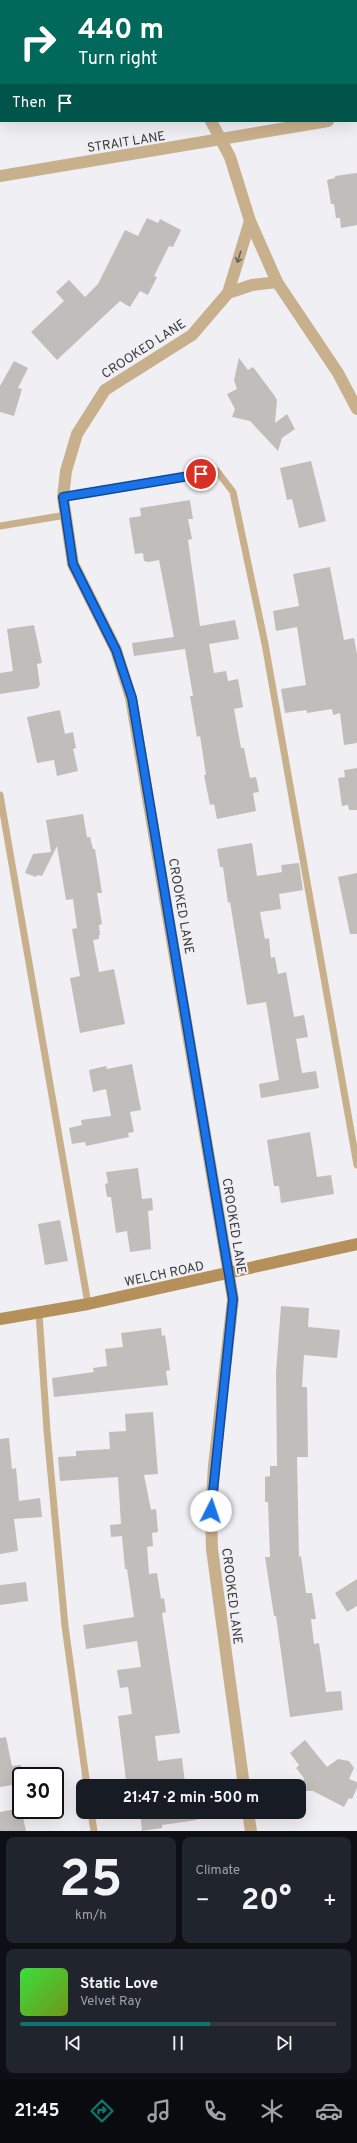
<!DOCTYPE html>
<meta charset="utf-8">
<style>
body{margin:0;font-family:Overpass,sans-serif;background:#20242c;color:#f1f3f6;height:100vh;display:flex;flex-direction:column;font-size:15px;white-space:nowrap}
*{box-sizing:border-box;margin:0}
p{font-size:13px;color:#9ea1a6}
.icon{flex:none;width:22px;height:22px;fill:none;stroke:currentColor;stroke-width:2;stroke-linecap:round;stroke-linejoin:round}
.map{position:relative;height:1831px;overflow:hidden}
.panel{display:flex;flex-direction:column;gap:6px;padding:6px;background:#0d0f14;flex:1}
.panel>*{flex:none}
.top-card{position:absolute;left:0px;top:0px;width:357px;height:122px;box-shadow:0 4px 16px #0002;background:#00695c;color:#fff;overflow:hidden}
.speed{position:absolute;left:12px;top:1767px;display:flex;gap:8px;font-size:20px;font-weight:700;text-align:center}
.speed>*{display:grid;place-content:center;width:52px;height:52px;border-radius:50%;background:#171b24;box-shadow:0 4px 16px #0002;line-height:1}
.speed .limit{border:2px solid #111;border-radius:6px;background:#fff;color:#111}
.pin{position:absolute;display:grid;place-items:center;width:34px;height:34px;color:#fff;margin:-17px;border:2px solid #fff;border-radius:50%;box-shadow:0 1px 4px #0007}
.me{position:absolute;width:44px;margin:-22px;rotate:4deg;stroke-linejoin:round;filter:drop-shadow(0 0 3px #0008)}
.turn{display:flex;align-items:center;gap:14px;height:84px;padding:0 12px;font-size:18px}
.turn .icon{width:52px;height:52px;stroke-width:2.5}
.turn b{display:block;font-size:28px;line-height:34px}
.then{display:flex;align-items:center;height:38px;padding:0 12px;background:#0003;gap:8px;font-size:15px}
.big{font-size:30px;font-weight:700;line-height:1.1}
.panel .tile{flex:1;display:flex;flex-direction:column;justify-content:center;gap:6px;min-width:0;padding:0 14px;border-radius:8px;background:#20242c}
.panel .dial{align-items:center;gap:0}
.dial b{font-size:52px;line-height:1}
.song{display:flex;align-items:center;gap:12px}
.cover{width:48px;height:48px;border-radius:6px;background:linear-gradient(135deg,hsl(120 70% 55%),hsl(80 70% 35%))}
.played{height:4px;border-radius:2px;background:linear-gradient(90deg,#0f766e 60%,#363941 60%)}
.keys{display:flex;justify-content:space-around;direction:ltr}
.heat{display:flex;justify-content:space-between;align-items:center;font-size:22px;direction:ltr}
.panel .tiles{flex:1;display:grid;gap:6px;grid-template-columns:1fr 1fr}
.tile:last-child{grid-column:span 2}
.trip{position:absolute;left:76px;top:1779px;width:230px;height:40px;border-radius:8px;background:#171b24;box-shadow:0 4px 16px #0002;font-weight:700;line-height:40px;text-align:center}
.dock{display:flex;height:64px;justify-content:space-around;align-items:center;background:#090b0e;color:#9ea1a6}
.dock .icon{width:28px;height:28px}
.dock .active{color:#0f766e}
.dock b{font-size:18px;color:#f1f3f6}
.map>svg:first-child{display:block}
.building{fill:#c1bdba}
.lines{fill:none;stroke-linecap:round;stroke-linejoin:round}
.lane{stroke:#c9b08d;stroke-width:7}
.street{stroke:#c9b08d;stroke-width:12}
.secondary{stroke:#b5905a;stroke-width:12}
.oneway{stroke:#6c6358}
.route-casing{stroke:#114b97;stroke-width:10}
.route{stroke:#1a73e8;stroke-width:7}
.labels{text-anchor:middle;stroke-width:4;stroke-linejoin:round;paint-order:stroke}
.street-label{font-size:13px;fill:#3a393b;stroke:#f0eff3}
</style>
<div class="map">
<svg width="357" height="1831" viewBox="0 0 357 1831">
<rect width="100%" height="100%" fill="#f0eff3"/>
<g class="building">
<path d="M357 173V225L341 228 340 218H336L334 204H331L327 180 335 178V176Z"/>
<path d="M147 218 158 223 160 219 181 230 173 247 169 246 154 276 157 277 148 295 140 291 130 307 120 301 57 360 31 332 64 301 56 292 69 280 85 297 98 284 125 230 138 236Z"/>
<path d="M239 358 248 370 253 367 274 395 277 400 275 423 287 414 295 429 282 438 278 451 250 421 232 417 235 409 227 394 237 389 234 380Z"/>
<path d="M14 361 28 368 18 388 22 389 14 416 0 412V386Z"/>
<path d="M311 461 326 521 299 528 292 499 287 500 280 468Z"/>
<path d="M190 500 193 519H188L192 539 188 540 200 626 235 620 239 639 209 644 214 673 226 671 228 681 238 679 243 707 234 709 241 748H244L250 778 256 777 259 792 253 793 256 811 217 819 214 804 210 805 204 775H206L200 736 197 737 190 696H193L185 649 134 656 132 643 174 637 159 560 148 562 144 561 143 553 135 554 129 518 141 516 140 508Z"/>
<path d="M330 567 344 640 354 638 357 654V743L344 745 340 713 333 715 332 709 307 713 306 710 285 713 281 689 306 685 297 627 276 631 273 611 299 606 293 574Z"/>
<path d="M34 625 42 663 37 664 40 686H38L39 688 0 694V673L13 671 7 629Z"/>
<path d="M60 710 65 734 73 732 76 748 73 749 78 771 57 776 54 760 37 763 27 717Z"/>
<path d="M357 768V810H349L348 805 342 806 338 778 345 777 344 770Z"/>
<path d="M83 814 87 837H90L93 849H95L102 893H97L102 924 99 925 100 935H99V939L93 940 99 972 114 969 125 1024 80 1033 70 978 80 976 72 929 77 928 73 899 66 900 57 846 42 876 37 875 36 877 25 873 33 854 51 852 46 820Z"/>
<path d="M252 843 257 876 282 872 281 865 299 863 303 890 279 894 281 909 260 912 265 939 269 938 271 958 275 957 278 974 286 972 294 1017 304 1015 308 1037 296 1039 302 1073 316 1071 319 1088 261 1098 259 1084 279 1080 266 1002 247 1005 230 902 228 903 223 867H220L217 849Z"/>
<path d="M357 873V934H350L338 877Z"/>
<path d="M132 1064 141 1110 130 1112 134 1132 128 1133 129 1137 110 1141 86 1146 85 1142 72 1144 69 1128 82 1125 81 1120 111 1116 106 1089 93 1092 89 1070 106 1066 107 1069Z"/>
<path d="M310 1132 317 1177 331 1175 334 1194 281 1203 279 1186H274L267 1140Z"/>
<path d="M138 1168 142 1199 152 1198 153 1210 148 1211 151 1249 130 1252 127 1231 116 1233 111 1197H107L105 1184 108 1183 106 1172Z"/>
<path d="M60 1220 68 1261 45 1265 38 1224Z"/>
<path d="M281 1306 309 1308 308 1327 340 1330 337 1358 304 1355 302 1387H307L308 1457H297L299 1557 301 1556 306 1593H312L316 1619H311L314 1644 319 1643 326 1692 341 1691 343 1710 290 1717 276 1616H274L265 1557H270L268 1502H265V1477L270 1476V1466H277L276 1372Z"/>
<path d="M161 1328 162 1336 165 1335 170 1370 166 1371 168 1385 54 1397 52 1378 94 1372 93 1368 107 1366 105 1349 123 1347 121 1333Z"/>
<path d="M153 1412 158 1474 144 1475 151 1510 156 1509 158 1532 152 1533 153 1546 147 1547 149 1574 157 1573 161 1599 164 1598 166 1612 162 1613 180 1733 155 1736 158 1761 182 1758 185 1783H183V1786H137L136 1779 126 1780 118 1716 132 1714 128 1687 120 1688 117 1670 141 1667 137 1641 86 1649 83 1625 134 1617 127 1569H125L122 1536 111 1537 110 1525 121 1524 118 1477 60 1481 58 1457 76 1456V1451L110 1449 109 1432 126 1431 125 1414Z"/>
<path d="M9 1438 12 1469 16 1468 19 1501 40 1498 42 1517 14 1519 18 1551 0 1554V1439Z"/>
<path d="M357 1579V1606L347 1612 335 1593Z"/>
<path d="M26 1582 28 1601 0 1605V1585Z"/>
<path d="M6 1737 12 1766 21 1765V1779H18V1784L0 1787V1738Z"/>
<path d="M305 1740 327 1767 338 1759 349 1761 354 1768 349 1779 357 1782V1788L352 1799 349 1798 344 1807 313 1791H305L302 1786 304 1778 296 1768 299 1765 290 1753Z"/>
<path d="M21 1808 26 1831H0V1812Z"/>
<path d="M140 1812H197V1820L162 1825V1828L142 1831Z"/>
</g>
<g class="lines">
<g class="lane">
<path d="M63 497 217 471 233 492 265 644 357 1165"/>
<path d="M0 526 66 515"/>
<path d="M0 795 88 1304"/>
<path d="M39 1313 47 1431 65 1626 87 1786"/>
<path d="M91 1812 94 1831"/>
</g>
<g class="street">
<path d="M190 0 191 1"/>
<path d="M356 116H357"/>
<path d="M211 121 230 157 250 221 277 282 338 373 357 409"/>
<path d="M0 176 328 121"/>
<path d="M228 293 252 285 277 282"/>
<path d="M244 1786 212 1549 211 1511 214 1466 233 1299 131 698 116 650 73 564 63 497 66 471 77 434 105 390 192 335 228 293 250 221"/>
<path d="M248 1812 251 1831"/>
</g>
<path class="secondary" d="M0 1319 88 1304 357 1244"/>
</g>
<defs><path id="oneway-shaft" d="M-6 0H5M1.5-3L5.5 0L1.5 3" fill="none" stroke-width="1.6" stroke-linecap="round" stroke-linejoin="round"/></defs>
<use class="oneway" href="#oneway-shaft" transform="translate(239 257) rotate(107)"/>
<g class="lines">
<g class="route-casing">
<path id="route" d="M201 474 63 497 73 564 116 650 132 698 233 1299 211 1511"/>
</g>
<use href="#route" class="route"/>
</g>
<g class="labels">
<g class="street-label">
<text transform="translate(126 141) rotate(-9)" y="5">STRAIT LANE</text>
<text transform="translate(143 348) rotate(-33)" y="5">CROOKED LANE</text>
<text transform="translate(182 906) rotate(80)" y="5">CROOKED LANE</text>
<text transform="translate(235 1226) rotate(81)" y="5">CROOKED LANE</text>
<text transform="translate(164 1273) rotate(-12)" y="5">WELCH ROAD</text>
<text transform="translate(233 1596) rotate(83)" y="5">CROOKED LANE</text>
</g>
</g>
</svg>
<div class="speed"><div class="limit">30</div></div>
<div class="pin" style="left:201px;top:474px;background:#d93025"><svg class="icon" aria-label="arrive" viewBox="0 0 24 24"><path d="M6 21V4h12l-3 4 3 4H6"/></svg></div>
<svg class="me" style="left:211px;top:1511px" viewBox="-20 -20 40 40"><circle r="19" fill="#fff"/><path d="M0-13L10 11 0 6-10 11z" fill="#1a73e8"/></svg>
<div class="trip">21:47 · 2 min · 500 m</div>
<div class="top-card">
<div class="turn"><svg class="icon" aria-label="right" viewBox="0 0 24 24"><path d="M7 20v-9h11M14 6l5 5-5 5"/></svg><div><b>440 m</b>Turn right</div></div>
<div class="then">Then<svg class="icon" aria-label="arrive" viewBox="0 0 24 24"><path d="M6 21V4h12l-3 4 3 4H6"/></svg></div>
</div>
</div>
<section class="panel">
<div class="tiles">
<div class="tile dial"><b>25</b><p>km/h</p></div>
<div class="tile"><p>Climate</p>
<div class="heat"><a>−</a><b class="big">20°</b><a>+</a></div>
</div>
<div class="tile">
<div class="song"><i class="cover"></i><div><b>Static Love</b><p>Velvet Ray</p></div></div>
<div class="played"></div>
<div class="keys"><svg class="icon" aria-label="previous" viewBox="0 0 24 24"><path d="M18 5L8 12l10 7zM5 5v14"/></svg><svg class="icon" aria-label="pause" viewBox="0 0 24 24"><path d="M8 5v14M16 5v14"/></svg><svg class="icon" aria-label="next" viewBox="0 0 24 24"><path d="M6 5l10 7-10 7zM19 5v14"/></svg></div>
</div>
</div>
</section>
<nav class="dock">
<b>21:45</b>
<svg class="icon active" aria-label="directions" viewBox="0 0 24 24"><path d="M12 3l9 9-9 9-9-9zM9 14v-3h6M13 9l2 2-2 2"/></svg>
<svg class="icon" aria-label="music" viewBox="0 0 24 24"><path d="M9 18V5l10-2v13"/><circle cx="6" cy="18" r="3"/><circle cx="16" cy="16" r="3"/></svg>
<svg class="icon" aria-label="phone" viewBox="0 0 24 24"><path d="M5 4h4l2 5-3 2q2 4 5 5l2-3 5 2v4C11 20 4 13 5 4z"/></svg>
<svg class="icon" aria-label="climate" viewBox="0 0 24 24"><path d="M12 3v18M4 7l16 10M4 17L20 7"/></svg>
<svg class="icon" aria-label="car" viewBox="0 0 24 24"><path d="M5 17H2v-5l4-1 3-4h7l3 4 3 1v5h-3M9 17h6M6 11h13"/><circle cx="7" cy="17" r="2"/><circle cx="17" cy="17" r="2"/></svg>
</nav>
